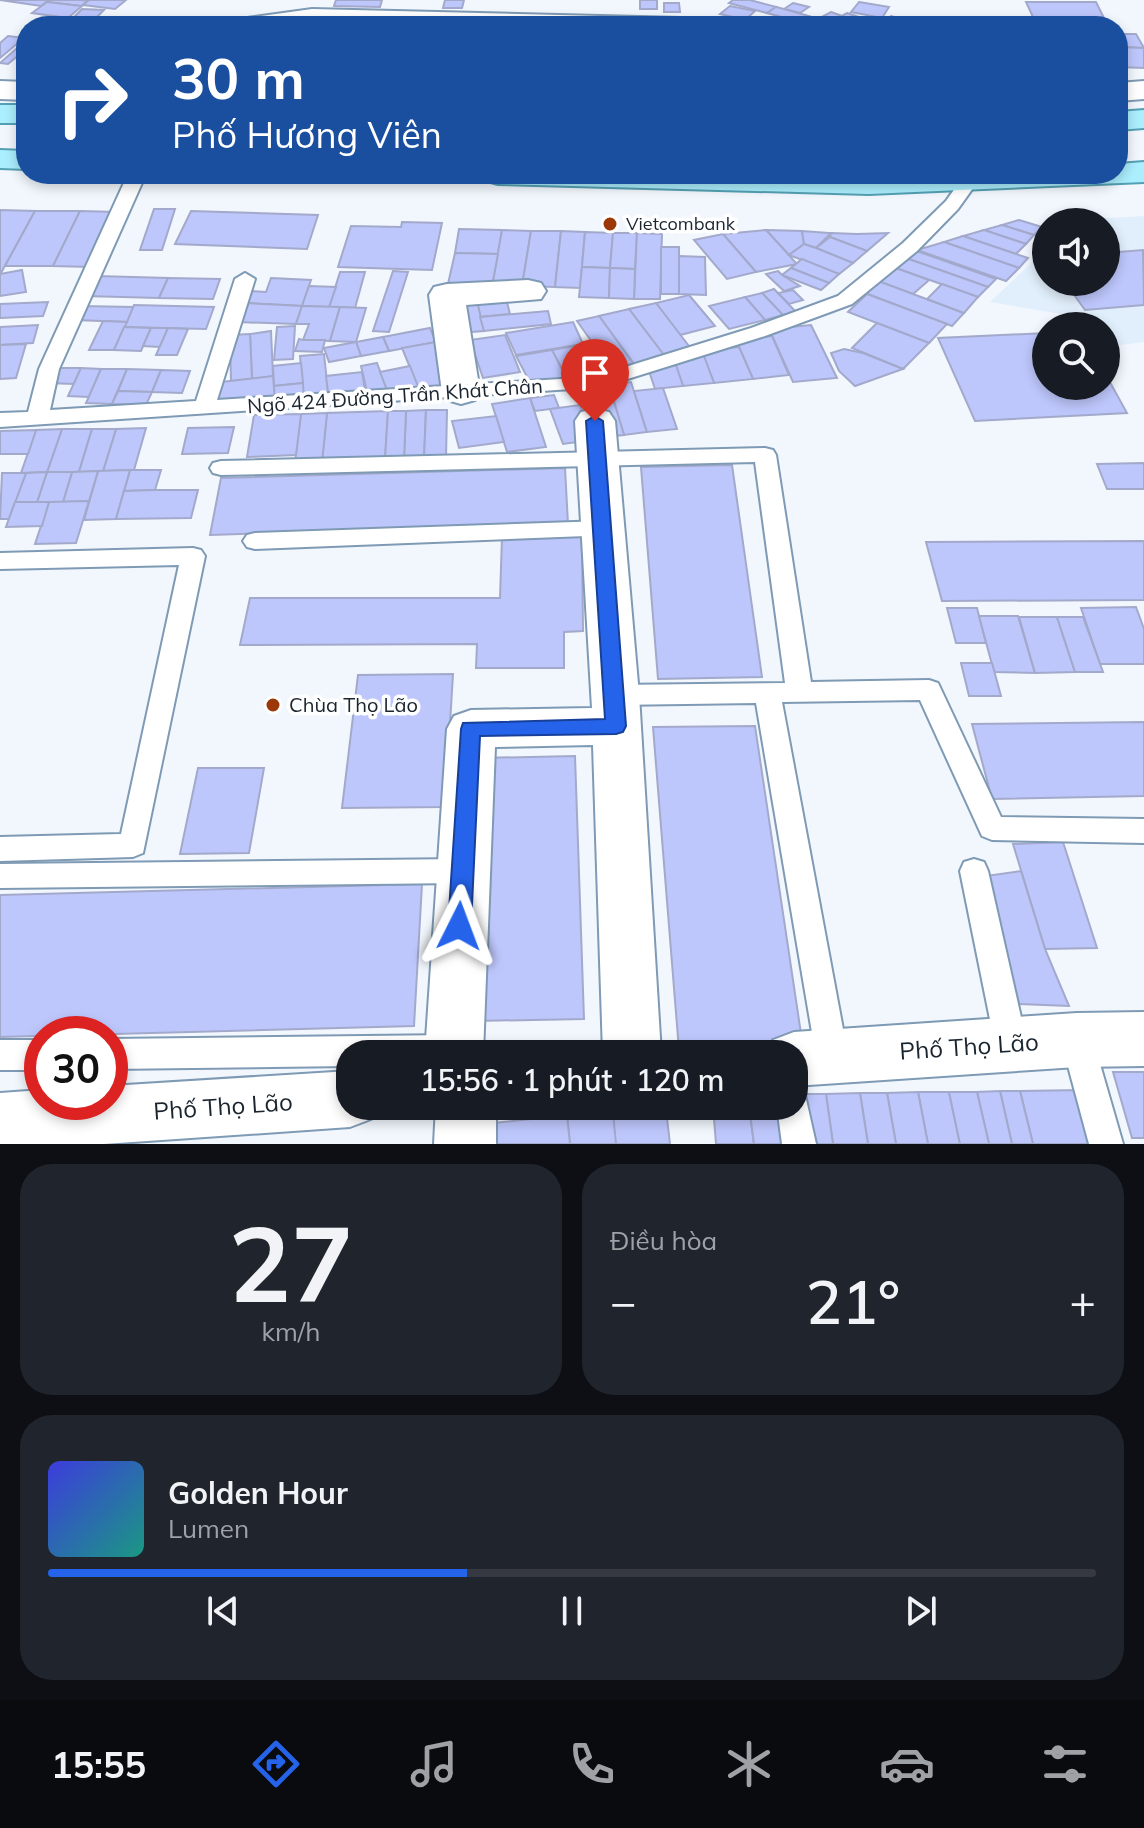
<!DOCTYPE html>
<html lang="vi">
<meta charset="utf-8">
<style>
body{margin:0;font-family:Mulish,sans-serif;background:#20242c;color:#f1f3f6;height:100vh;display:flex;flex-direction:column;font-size:30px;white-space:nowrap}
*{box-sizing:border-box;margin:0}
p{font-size:26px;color:#9ea1a6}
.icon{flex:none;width:44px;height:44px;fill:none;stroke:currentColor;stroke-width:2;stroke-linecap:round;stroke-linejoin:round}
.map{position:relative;height:1144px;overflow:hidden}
.side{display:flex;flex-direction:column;gap:20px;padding:20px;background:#0d0f14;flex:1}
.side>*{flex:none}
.guide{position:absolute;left:16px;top:16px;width:1112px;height:168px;border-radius:32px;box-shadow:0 4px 12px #0003;background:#1a4fa0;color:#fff;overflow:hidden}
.fabs{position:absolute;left:1032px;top:208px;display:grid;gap:16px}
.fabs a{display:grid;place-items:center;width:88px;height:88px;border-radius:50%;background:#171b24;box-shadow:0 4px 12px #0003;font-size:40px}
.speed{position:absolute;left:24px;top:1016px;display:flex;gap:16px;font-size:40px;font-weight:700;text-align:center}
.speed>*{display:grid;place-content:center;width:104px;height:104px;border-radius:50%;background:#171b24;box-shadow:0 4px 12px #0003;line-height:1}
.speed .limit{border:12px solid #d22;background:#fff;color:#111}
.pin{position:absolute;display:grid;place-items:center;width:68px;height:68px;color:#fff;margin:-82px -34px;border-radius:50% 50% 50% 0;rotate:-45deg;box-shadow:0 0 8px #0007}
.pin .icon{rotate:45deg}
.me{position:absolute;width:88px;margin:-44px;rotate:3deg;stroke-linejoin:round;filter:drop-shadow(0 0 6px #0008)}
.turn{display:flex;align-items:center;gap:28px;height:168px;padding:0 24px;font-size:36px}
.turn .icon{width:104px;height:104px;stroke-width:2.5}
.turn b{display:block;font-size:56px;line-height:68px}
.big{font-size:60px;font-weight:600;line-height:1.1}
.side .card{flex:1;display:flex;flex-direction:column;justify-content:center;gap:12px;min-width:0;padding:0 28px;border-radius:32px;background:#20242c}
.side .dial{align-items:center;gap:0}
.dial b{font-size:104px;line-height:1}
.song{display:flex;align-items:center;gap:24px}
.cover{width:96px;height:96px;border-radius:12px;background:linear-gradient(135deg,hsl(240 70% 55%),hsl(170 70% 35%))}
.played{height:8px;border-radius:4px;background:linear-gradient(90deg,#2563eb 40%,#363941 40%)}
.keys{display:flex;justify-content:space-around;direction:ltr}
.heat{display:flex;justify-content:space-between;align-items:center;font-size:44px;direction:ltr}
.side .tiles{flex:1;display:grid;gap:20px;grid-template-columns:1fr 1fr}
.card:last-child{grid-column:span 2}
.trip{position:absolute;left:336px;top:1040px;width:472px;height:80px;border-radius:32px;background:#171b24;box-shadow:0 4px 12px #0003;font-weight:600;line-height:80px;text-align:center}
.tab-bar{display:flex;height:128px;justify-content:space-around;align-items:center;background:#090b0e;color:#9ea1a6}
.tab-bar .icon{width:56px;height:56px}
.tab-bar .current{color:#2563eb}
.tab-bar b{font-size:36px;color:#f1f3f6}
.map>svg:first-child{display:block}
.built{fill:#e1effc}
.building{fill:#bec7fc;stroke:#a3a9cb;stroke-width:2}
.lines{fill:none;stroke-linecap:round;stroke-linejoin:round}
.service-casing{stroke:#7f9ab4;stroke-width:4}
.minor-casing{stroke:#7f9ab4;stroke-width:4}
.primary-casing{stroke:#54a0b4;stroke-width:4}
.service{fill:#fff;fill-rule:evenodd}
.minor{fill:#fff;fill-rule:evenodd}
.primary{fill:#abeefd;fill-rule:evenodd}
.route{fill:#2563eb;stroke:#184099;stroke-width:2}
.poi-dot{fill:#9c3708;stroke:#fff;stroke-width:3}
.labels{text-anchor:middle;stroke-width:7;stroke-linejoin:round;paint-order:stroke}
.far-poi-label{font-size:18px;fill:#1a252f;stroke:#fff;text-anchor:start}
.street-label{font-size:20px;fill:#1a252f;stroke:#fff}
.poi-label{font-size:20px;fill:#1a252f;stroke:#fff;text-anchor:start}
.near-street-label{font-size:24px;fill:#1a252f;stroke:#fff}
</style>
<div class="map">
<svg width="1144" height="1144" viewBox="0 0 1144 1144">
<rect width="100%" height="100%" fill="#f1f7fd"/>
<path class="built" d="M1144 216V342L1106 347V326H1089L1085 318 990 302 1046 249V282H1106V222L1054 221Z"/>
<g class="building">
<path d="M0 0H49L41 6Z"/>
<path d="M49 0H81L88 1 81 6 47 2Z"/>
<path d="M126 0 115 9 83 5 89 0Z"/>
<path d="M336 0H382L380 7 334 6Z"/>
<path d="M445 0H464L462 8H443Z"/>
<rect x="640" y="0" width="17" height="9"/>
<path d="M733 0H750L776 7 767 13 729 3Z"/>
<path d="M47 2 81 6H82L68 18 32 13Z"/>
<path d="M859 2 889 7 882 18 851 12Z"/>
<path d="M1026 2H1096L1104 18 1033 17Z"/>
<path d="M664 3H679L680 12H664Z"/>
<path d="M793 3 809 7 800 13 784 9Z"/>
<path d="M730 6 755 11 745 20 720 14Z"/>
<path d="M776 7 784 9 816 18 807 24 767 13Z"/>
<path d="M82 9 104 10 94 20 72 19Z"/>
<path d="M831 12 842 16 825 25 814 21Z"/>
<path d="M847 13 868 20 858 26 825 25Z"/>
<path d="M891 16 910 22 904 26H877Z"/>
<path d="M100 17 120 19 112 26H89Z"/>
<path d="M156 17 207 24H147Z"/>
<path d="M772 17 796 24 758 26Z"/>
<path d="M726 19 757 23 755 26H722Z"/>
<path d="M1118 34H1136L1144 48 1118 47Z"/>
<path d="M8 36 24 38 0 58V43Z"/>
<path d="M1118 47 1144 48V68L1119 67Z"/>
<path d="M17 48 26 49 8 64 0 63Z"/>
<path d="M154 209H175L162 250H140Z"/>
<path d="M0 210 35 211 1 273H0Z"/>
<path d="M35 211H80L53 266H5Z"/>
<path d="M80 211 117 212 91 267 53 266Z"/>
<path d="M191 211 318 215 307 249 175 244Z"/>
<path d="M1019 220 1042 227 1034 235 1002 225Z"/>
<path d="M402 222 442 223 432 270 338 267 351 226 401 227Z"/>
<path d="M1002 225 1034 235 1026 244 984 230Z"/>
<path d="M459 229 502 230 498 254 455 253Z"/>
<path d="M502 230 531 231 522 286H492Z"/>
<path d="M766 230 802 231 804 244 789 255Z"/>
<path d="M766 230 797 264 756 272 723 234Z"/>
<path d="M984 230 1026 244 1016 254 963 236Z"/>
<path d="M531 231H561L555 287 522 286Z"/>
<path d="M561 231 585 232 580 288 555 287Z"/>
<path d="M802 231 829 233H831L816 248 804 244Z"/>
<path d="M585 232 613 233 610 268 582 267Z"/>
<path d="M613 233H637L635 269 610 268Z"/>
<path d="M637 233 662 234 660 299H634Z"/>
<path d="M831 233 857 234 888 233 867 251 830 237Z"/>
<path d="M723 234 756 272 727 279 694 240Z"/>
<path d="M963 236 1016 254 1028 258 1019 268 944 242Z"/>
<path d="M830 237 867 251 853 263 816 248Z"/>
<path d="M944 242 1019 268 1006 281 917 250Z"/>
<path d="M804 244 816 248 853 263 839 274 789 255Z"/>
<rect x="661" y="247" width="18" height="47"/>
<path d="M911 249 996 279 988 287 903 257Z"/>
<path d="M1143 250 1144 305 1085 310 1065 282H1106V253Z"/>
<path d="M455 253 498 254 492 286 448 284Z"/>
<path d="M679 256 705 257 706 295 679 294Z"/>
<path d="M903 257 988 287 978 297 893 267Z"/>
<path d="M802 259 839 274 829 283 791 268Z"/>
<path d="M582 267 610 268 609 298 579 297Z"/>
<path d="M893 267 929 280 913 294 878 281Z"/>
<path d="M610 268 635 269 634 299 609 298Z"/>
<path d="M791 268 829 283 821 290 782 275Z"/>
<path d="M22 270 26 292 0 296V274Z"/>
<path d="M393 271 408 272 389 332 373 331Z"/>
<path d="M778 271 782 275 800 286 784 291 766 274Z"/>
<path d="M340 272H365L355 308 329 307Z"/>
<path d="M96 276 168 278 159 298 85 296Z"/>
<path d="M168 278 220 279 213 299 159 298Z"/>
<path d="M271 278 311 280 302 306 244 303 250 291 266 292Z"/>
<path d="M878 281 964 313 952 326 865 293Z"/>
<path d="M942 284 978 297 964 313 927 299Z"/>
<path d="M309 286 336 287 329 307 302 306Z"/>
<path d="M774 289 796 312 783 315 762 293Z"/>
<path d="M793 290 803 300 789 304 778 293Z"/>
<path d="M762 293 783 315 765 320 745 297Z"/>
<path d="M867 294 947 324 929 343 848 312Z"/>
<path d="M689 295 715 326 680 335 656 303Z"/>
<path d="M745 297 765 320 729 329 709 306Z"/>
<path d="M506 298 510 314 480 317 477 301Z"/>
<path d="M450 300 477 301 484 331 457 333Z"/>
<path d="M48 302 43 316 0 318V304Z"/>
<path d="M244 303 302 306 296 324 237 322Z"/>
<path d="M656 303 692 350 664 356 629 309Z"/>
<path d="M134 305 214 307 206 329 124 327Z"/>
<path d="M81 306 133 307 127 322 75 320Z"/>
<path d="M302 306 340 307 330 341 303 340 309 324H296Z"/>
<path d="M340 307 366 308 356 342 330 341Z"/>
<path d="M629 309 667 359 636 367 599 316Z"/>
<path d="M548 311 551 324 484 331 480 317Z"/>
<path d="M599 316 636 367 614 373 577 321Z"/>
<path d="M103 321 127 322 114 350H89Z"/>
<path d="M573 322 583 344 516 355 506 333Z"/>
<path d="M877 323 929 343 903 369 852 348Z"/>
<path d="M38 325 33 343 0 345V327Z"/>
<path d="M811 325 837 378 793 382 769 329Z"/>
<path d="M295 326 293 359 274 360 277 327Z"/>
<path d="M124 327 151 328 141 351 114 350Z"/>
<path d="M151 328H168L160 347 143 346Z"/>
<path d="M168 328 188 329 177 355H156Z"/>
<path d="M430 328 436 342 389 351 383 337Z"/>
<path d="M271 331 273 376 252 379 250 334Z"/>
<path d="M1046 333V386H1106V375L1127 413 975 421 938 338Z"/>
<path d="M250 334 252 379 231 381 230 335Z"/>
<path d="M505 335 520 372 483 378 470 340Z"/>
<path d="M772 336 789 375 753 379 736 340Z"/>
<path d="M383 337 389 351 361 356 356 342Z"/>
<path d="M299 339 303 340H325L322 352 295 351Z"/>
<path d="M356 342 361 356 329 362 324 348Z"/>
<path d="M436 342 455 385 420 392 402 348Z"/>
<path d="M591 343 610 376 569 383 552 350Z"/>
<path d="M26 344 16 378 0 379V345Z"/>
<path d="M739 347 753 379 714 383 701 351Z"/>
<path d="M844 349 863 353 903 369 855 386 839 371 831 353Z"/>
<path d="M552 350 569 383 532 386 516 356Z"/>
<path d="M324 354 329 400 304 403 300 356Z"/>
<path d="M704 356 714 383 683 386 673 360Z"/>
<path d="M301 363 303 383 274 386 273 366Z"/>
<path d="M377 363 388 392 368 396 361 366Z"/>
<path d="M676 365 683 386 655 389 648 368Z"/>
<path d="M410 366 419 389 389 395 380 372Z"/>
<path d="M54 368H81L74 384 47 383Z"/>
<path d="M81 368 101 369 89 397 68 396Z"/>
<path d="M101 369H127L112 404 86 403Z"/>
<path d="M127 369 161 370 152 392 118 391Z"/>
<path d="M161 370 190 371 182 393 152 392Z"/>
<path d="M362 372 366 396 329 400 326 376Z"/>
<path d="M273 376 275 400 213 406V383Z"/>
<path d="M631 382 647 432 624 435 609 385Z"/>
<path d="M303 383 304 401 275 404 274 386Z"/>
<path d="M609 385 624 435 602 437 587 387Z"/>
<path d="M663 388 677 429 647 432 634 391Z"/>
<path d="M118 391 152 392 146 405 112 404Z"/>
<path d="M554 395 559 408 535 411 530 398Z"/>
<path d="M530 398 546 447 507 452 492 404Z"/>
<path d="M580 405 593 440 563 444 550 409Z"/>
<path d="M426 410 424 459H404L406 411Z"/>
<path d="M426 410H447L446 458 424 459Z"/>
<path d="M388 411 385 459 322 462 327 413Z"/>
<path d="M388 411H406L404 459H385Z"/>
<path d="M327 413 322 462H295L301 414Z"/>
<path d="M301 414 296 455 247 457 254 415Z"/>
<path d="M496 416 504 442 459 448 452 421Z"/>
<path d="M234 427 228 453 182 454 188 428Z"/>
<path d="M146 428 134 470 103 471 116 429Z"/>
<path d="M62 429H92L79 472H47Z"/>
<path d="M62 429 47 472 21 473 36 430Z"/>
<path d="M92 429H116L103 471 79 472Z"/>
<path d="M36 430 28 454H0V431Z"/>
<path d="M1144 463V489H1107L1097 464Z"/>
<path d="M732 465 762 677 658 679 641 467Z"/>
<path d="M565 468 568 524 210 535 221 478Z"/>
<path d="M130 470H161L155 490 124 491Z"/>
<path d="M130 470 116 519 84 520 98 471Z"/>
<path d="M98 471 89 501 63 502 72 472Z"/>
<path d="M47 472H72L63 502H37Z"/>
<path d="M47 472 37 502H15L26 473Z"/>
<path d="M2 473H26L9 519H0Z"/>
<path d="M155 490H198L191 518 116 519 124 491Z"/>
<path d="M89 501 76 543 35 544 49 502Z"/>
<path d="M15 502H49L42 526 6 527Z"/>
<path d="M502 537H582L583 631 564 632V668H476L477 644 240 645 250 598H500Z"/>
<path d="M1144 541V600L942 601 926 542Z"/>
<path d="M1136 607 1144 629V664H1100L1081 608Z"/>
<path d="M947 608H977L986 643H956Z"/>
<path d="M979 616H1018L1035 673 994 672Z"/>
<path d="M1019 617H1057L1075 672 1035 673Z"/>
<path d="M1057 617H1083L1103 672H1075Z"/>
<path d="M961 663H992L1001 696H969Z"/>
<path d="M453 674 445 807 342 808 358 675Z"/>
<path d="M1144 722V796L992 799 972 724Z"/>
<path d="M755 726 803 1047 679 1050 653 727Z"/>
<path d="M575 756 584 1019 474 1021 480 758Z"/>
<path d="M198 768H264L249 853 180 854Z"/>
<path d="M1063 842 1097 948 1045 949 1013 844Z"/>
<path d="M1021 871 1045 949 1069 1006 1019 1004 986 876Z"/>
<path d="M422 884 414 1026 0 1037V895Z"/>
<path d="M1113 1072H1144V1138H1132Z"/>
<path d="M1084 1090 1092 1144H1033L1020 1091Z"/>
<path d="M1000 1091H1020L1033 1144H1012Z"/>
<path d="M1000 1091 1012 1144H989L977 1092Z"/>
<path d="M918 1092H949L960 1144H928Z"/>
<path d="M918 1092 928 1144H896L887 1093Z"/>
<path d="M949 1092H977L989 1144H960Z"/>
<path d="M860 1093H887L896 1144H868Z"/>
<path d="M860 1093 868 1144H833L826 1094Z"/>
<path d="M800 1094H826L833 1144H806Z"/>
<path d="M713 1106H749L754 1144H716Z"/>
<path d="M749 1106H791L796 1144H754Z"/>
<path d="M666 1109 670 1144H615L613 1113Z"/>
<path d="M613 1113 616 1144H570L567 1115Z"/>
<path d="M567 1115 570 1144H496L494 1123Z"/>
</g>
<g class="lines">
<g class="service-casing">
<g id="service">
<path d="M128 174H146L59 369 50 410 196 401 235 279 245 273 255 279 217 400 593 377 751 328 838 296 903 243 946 201 963 177H975L978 181 958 209 917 251 852 304 765 336 602 387 0 427V413L28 412 39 369Z"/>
<path d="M765 448 773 450 776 455 811 682 929 680 938 683 1001 817 1144 819V843L992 840 982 836 920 700 782 702 848 1056 843 1066 832 1071 821 1066 816 1056 756 703 615 705 606 702 602 695 606 688 615 685 785 683 755 462 221 475 213 473 210 468 213 463 221 461Z"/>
<path d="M604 521 612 523 616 529 612 535 255 549 247 547 243 541 247 535 255 533Z"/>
<path d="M193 548 201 550 205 556 143 853 133 857 0 861V837L121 834 179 565 0 569V553Z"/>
<path d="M463 859 473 862 477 871 473 880 463 883 0 888V864Z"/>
<path d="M974 859 984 862 988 871 1027 1044 1022 1054 1011 1059 1000 1054 995 1044 960 871 964 862Z"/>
<path d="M1077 1025 1088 1030 1093 1040 1123 1144H1089L1061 1040 1066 1030Z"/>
<path d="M453 1035 464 1040 469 1050 467 1054H350V1066L110 1069V1039Z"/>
<rect x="0" y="1040" width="42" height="30"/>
<path d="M794 1091 805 1095 816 1144H782L777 1106H794Z"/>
</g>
</g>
<g class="minor-casing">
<g id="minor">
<path d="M312 9 681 18 691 20 695 26H233L237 20 247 18Z"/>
<path d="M0 81 26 82V100L0 99Z"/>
<path d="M1144 81V99L1118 101V83Z"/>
<path d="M528 280 541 283 546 291 541 299 466 305 480 392 475 400 461 404 447 400 442 392 429 295 434 287 447 284Z"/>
<path d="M595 409 609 412 615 421 639 695 661 1054H603L593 745 495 747 483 1054H425L447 729 454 716 471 710 592 708 575 421 581 412Z"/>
<path d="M1144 1012V1066L1077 1067 794 1086V1054H767L773 1040 794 1032 1077 1013Z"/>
<path d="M350 1071V1106H377L371 1119 350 1127 104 1144H0V1093L42 1090V1102H110V1086Z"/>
<path d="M436 1106H496V1144H434Z"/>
</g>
</g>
<g class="primary-casing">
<g id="primary">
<rect x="0" y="105" width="26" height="18"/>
<path d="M1144 110V128L1118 130V112Z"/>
<path d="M0 150 26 151V169L0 168Z"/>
<path d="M1144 162V182L869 194 498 184 487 181 482 174H1118V164Z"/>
</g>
</g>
<use href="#service" class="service"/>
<use href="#minor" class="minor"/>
<use href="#primary" class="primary"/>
</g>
<path class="route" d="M595 416 603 421 626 726 623 732 616 734 480 736 471 926 467 933 459 936 451 933 448 926 461 729 463 723 605 719 586 421Z"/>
<g class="poi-dot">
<circle cx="610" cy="224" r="8"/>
<circle cx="273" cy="705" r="8"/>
</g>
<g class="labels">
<g class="far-poi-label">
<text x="626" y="230">Vietcombank</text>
</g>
<g class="street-label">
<text transform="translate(395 396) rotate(-4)" y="7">Ngõ 424 Đường Trần Khát Chân</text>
</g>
<g class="poi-label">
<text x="289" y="712">Chùa Thọ Lão</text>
</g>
<g class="near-street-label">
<text transform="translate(969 1047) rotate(-4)" y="8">Phố Thọ Lão</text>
<text transform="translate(223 1107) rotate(-4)" y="8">Phố Thọ Lão</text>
</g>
</g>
</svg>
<div class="fabs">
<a><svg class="icon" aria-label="sound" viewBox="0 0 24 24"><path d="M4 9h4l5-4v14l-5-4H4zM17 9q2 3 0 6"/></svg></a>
<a><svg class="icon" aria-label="search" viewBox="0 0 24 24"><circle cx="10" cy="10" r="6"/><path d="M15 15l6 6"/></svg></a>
</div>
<div class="speed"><div class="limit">30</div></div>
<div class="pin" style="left:595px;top:421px;background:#d93025"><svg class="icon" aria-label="arrive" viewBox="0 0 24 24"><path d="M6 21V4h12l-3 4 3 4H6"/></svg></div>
<svg class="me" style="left:459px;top:926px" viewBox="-20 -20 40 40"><path d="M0-17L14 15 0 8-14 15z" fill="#2563eb" stroke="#fff" stroke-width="4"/></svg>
<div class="trip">15:56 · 1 phút · 120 m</div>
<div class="guide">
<div class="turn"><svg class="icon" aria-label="right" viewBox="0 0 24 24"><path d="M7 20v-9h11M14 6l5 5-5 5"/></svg><div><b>30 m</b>Phố Hương Viên</div></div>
</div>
</div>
<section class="side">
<div class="tiles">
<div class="card dial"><b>27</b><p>km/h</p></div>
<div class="card"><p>Điều hòa</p>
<div class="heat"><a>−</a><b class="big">21°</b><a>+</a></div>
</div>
<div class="card">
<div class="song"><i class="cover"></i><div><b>Golden Hour</b><p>Lumen</p></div></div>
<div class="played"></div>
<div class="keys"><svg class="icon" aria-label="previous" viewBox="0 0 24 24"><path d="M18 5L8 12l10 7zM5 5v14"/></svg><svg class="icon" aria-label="pause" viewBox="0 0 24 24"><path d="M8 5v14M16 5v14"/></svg><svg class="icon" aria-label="next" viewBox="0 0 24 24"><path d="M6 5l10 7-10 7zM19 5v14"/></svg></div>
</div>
</div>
</section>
<nav class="tab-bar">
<b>15:55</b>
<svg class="icon current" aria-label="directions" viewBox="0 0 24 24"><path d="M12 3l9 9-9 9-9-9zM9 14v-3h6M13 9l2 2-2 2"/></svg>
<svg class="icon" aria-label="music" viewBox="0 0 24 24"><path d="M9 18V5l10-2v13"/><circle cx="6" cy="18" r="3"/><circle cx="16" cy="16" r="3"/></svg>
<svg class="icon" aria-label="phone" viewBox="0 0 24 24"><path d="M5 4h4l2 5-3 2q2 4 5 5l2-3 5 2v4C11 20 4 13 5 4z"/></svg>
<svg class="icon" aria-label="climate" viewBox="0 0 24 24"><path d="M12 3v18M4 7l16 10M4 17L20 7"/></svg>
<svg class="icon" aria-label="car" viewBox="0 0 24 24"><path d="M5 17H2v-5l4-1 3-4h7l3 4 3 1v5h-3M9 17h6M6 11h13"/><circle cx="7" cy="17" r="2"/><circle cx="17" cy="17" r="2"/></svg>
<svg class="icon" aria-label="filters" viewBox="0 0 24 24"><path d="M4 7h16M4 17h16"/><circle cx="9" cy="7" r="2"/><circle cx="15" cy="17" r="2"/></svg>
</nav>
